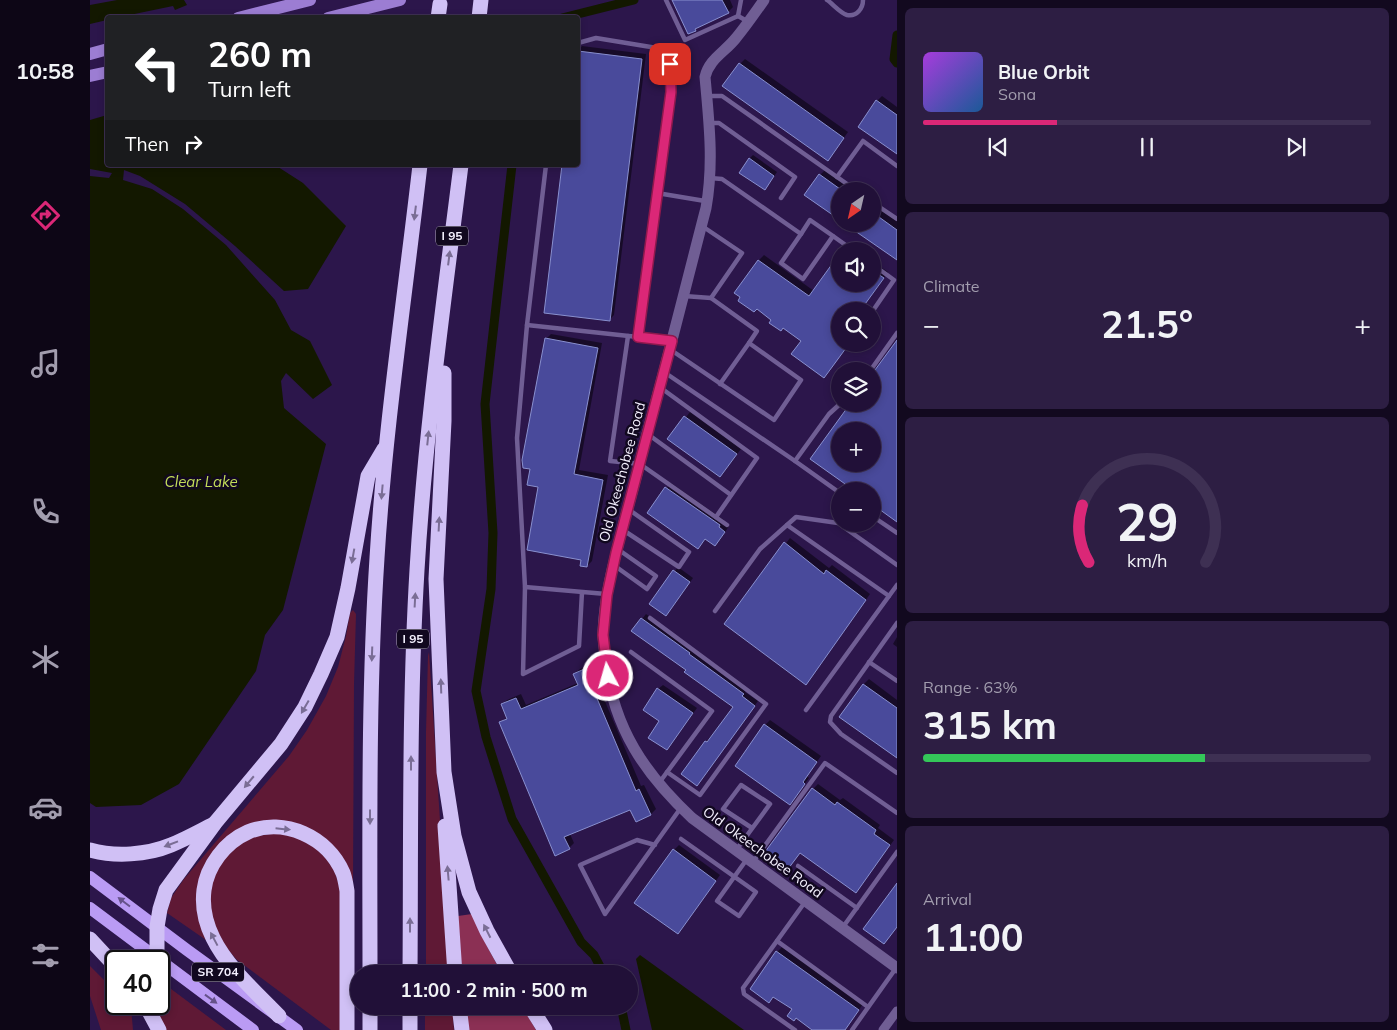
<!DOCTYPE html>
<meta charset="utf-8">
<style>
body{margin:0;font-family:Mulish,sans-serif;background:#2d1e43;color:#f1f3f6;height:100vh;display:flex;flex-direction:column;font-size:19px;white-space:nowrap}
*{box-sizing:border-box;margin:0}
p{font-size:16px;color:#a29dae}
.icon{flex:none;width:28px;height:28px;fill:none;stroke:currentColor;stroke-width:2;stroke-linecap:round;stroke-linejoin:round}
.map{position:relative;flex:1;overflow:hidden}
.sheet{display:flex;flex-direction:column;gap:8px;padding:8px;background:#12091f;width:500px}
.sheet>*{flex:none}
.top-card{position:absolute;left:15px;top:15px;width:475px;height:152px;border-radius:5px;box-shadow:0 2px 8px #0003,0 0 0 1px #3e3053;background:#202124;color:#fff;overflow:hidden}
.needle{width:32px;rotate:214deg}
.buttons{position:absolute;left:741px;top:182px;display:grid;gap:10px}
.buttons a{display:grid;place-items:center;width:50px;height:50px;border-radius:50%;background:#211038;box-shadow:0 2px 8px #0003,0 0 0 1px #3e3053;font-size:25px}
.speed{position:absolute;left:15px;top:950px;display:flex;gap:10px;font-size:25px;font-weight:700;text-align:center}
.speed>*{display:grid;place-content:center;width:65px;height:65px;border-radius:50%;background:#211038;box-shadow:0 2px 8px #0003,0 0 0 1px #3e3053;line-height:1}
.speed .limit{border:2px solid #111;border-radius:8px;background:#fff;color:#111}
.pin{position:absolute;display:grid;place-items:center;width:42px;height:42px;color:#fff;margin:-21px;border-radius:10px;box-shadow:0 2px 8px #0006}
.me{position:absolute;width:55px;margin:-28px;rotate:354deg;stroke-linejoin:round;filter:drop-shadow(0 0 4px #0008)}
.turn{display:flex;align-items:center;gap:18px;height:105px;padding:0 20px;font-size:22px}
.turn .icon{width:65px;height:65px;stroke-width:2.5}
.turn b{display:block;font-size:35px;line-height:42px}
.then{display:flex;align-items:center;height:48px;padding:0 20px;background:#0003;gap:10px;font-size:19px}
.big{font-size:38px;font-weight:700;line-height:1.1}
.sheet .tile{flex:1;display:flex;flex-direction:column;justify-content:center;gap:8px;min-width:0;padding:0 18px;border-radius:8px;background:#2d1e43}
.sheet .dial{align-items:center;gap:0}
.dial svg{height:130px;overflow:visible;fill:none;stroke:#3e3053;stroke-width:7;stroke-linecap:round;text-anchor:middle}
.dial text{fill:#f1f3f6;stroke:none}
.song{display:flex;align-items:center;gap:15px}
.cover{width:60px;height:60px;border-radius:8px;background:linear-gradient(135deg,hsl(280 70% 55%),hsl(210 70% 35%))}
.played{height:5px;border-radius:2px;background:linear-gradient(90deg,#db2777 30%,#3e3053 30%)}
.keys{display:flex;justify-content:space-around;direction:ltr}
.heat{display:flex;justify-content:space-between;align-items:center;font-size:28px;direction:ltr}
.charge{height:8px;border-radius:4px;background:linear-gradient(90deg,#34c759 63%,#3e3053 0)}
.trip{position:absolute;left:260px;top:965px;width:288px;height:50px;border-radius:25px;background:#211038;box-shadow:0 2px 8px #0003,0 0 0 1px #3e3053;font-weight:700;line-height:50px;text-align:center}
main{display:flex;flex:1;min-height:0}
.dock{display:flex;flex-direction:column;width:90px;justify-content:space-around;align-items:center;background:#0d0616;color:#a29dae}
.dock .icon{width:35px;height:35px}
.dock .active{color:#db2777}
.dock b{font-size:22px;color:#f1f3f6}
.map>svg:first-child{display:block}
.green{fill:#5f1935}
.forest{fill:#8b3054}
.water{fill:#131800}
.shadow{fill:#0007;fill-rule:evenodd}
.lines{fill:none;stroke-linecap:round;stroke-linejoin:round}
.canal{stroke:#131800;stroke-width:9}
.building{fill:#494a9b;stroke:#8990cf;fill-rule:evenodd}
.service{stroke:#705e94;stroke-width:4.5}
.minor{stroke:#705e94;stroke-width:9}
.tertiary{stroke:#705e94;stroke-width:11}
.secondary{stroke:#9c7dd3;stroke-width:12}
.primary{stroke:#ba9bf4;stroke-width:12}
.motorway{stroke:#d0c0f5;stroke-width:15}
.oneway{fill:#7a6d95}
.oneway2{fill:#66528a}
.route-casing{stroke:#8e194d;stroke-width:12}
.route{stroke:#db2777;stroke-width:9}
.labels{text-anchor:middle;stroke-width:5;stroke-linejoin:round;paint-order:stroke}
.shield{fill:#11081f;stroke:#b0aabb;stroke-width:1}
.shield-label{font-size:12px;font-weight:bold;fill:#f4f0fe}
.street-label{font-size:14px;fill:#f4f0fe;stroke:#11081f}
.water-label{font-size:15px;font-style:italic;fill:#c3dd59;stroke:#11081f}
</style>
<main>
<nav class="dock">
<b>10:58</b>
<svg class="icon active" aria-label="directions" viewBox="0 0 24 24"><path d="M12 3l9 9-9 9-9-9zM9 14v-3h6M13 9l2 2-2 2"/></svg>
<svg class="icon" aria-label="music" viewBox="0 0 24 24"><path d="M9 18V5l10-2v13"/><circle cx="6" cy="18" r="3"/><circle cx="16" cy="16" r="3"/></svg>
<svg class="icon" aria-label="phone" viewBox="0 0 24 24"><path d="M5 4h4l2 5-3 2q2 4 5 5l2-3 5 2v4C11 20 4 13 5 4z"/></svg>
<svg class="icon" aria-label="climate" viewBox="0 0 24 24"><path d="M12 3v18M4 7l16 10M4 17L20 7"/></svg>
<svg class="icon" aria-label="car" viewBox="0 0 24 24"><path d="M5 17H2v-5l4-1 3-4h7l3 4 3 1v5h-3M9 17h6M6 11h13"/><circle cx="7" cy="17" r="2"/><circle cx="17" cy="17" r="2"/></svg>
<svg class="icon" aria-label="filters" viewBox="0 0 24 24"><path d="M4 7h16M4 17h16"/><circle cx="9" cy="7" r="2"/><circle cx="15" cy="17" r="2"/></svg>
</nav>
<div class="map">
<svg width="807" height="1030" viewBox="0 0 807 1030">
<rect width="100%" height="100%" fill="#2c164b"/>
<g class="green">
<path d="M263 610 266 614 264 684 263 887 261 878 201 825 126 851 116 940 77 913 81 898 94 879 199 756 217 730 236 696 248 667 256 636 260 613Z"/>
<path d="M339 652 360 974H336V732L338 656Z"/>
<path d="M191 832 222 843 243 866 249 885 251 897 250 1030H241L146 959 136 947 123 926 118 897 126 866 157 838Z"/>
<path d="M0 966 26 992V1004H38L41 1007 43 1030H11L0 996Z"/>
<path d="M69 980 136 1030H73L60 1004H69Z"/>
<path d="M335 1006H362L364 1030H335Z"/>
</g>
<g class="forest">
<path d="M382 914 398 948 412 974H372L368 916Z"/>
<path d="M374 1006H432L446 1030H377Z"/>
</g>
<g class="water">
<path d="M27 0H94L97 5 85 10 83 6 30 17 18 18 17 20 0 24V5Z"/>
<path d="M17 115 18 165H185L213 183 256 226 218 289 194 291 145 246 95 204 50 176 34 170 33 180 62 189 93 209 136 245 185 300 201 330 220 341 242 385 223 399 196 373 191 381 194 408 236 444 193 610 175 635 166 671 89 784 51 805 6 807 0 803V176L19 178 22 173 0 169V120Z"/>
<path d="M550 955 654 1030H562L546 959Z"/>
</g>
<g class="shadow">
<path d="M583 0H640L643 7 638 12 608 26 605 30Z"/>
<path d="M492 46 556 54 524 315 519 320 474 165H488V51Z"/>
<path d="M655 59 758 132 738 160 650 64Z"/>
<path d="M792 96 807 107V153L787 101Z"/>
<path d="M663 155 687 172 678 185 659 159Z"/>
<path d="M735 170 765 191H750V219L730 175Z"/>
<path d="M782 204 807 221V259L757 224H782Z"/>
<path d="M759 245 768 251H753Z"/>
<path d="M674 255 724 291 750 255V284H782V261L798 272 770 311H750V344H759L734 376 712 340 646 293 669 260Z"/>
<path d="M461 334 512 343 489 470 518 475 502 561 497 566 450 486 456 339Z"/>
<path d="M807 342V520L782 502V491H767L722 458 762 404H782V376ZM750 431H782V464H750Z"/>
<path d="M600 412 651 449 630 476 579 439Z"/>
<path d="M581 483 634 520 633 522 639 526 630 540 616 538 612 543 558 513Z"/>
<path d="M700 538 739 568 742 565 780 594 720 678 635 624Z"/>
<path d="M588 567 603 578 580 610 561 603Z"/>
<path d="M556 614 603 648 657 689 655 692 668 701 611 780 616 742 645 707 597 670 552 619Z"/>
<path d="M807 637V647L803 644Z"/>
<path d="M504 663 514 688 511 692 551 786 554 785 566 809 561 814 541 809 480 834 484 843 479 848 411 722 418 717 412 705 417 700 431 694 436 705 488 683 485 674 490 669Z"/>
<path d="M779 679 807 700V757L751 716 774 684Z"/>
<path d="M573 685 607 708 577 749 571 721 568 689Z"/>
<path d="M680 720 731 756 717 776 719 778 704 798 675 725Z"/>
<path d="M728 784 750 800 753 798 790 825 788 828 804 840 770 887 710 852 695 871 723 789Z"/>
<path d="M589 845 630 875 592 928 584 850Z"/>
<path d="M692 947 773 1004 755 1030H725L704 1009 684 996 679 1001 687 952Z"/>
</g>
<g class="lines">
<g class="canal">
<path d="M472 18 544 0"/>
<path d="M807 35 804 59 807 63"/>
<path d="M422 165 395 404 403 533 401 589 386 691 396 737 422 819 491 942 504 955 514 974"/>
<path d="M531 1006 536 1030"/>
</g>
</g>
<g class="building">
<path d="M582 0H632L639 13 605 29 606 31 598 34Z"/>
<path d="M488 51 552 59 520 321 454 313 472 165H488Z"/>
<path d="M649 63 754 138 738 161 632 86Z"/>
<path d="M786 100 807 115V154L768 127Z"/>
<path d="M659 158 684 176 675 190 649 173Z"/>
<path d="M729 174 750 189V220L714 195Z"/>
<path d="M782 212 807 230V260L755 224H782Z"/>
<path d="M750 253V284H782V270L794 278 770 311H750V344H759L734 378 701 354 711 341 693 328 691 331 679 323 681 320 667 309 664 312 648 301 650 297 644 293 668 260 719 296Z"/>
<path d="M455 338 508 348 484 474 513 480 497 567 490 566 491 560 437 550 448 487 437 485 440 469 433 468 432 460Z"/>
<path d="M807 340V522L782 504V491H765L720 459 760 404H782V374ZM750 431H782V464H750Z"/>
<path d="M594 416 647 454 630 477 577 439Z"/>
<path d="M575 487 630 525 629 527 635 532 625 546 615 539 608 549 557 513Z"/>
<path d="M694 542 734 574 736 570 776 600 716 685 634 624Z"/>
<path d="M583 570 600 582 576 616 559 604Z"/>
<path d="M551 618 600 653 599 654 654 694 652 696 665 706 607 786 591 774 615 741 617 742 643 707 594 672 596 670 541 631Z"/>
<path d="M499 667 509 694 506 696 546 791 549 789 561 815 546 822 540 810 474 837 480 849 465 856 409 722 417 719 411 704 426 698 431 709 488 685 483 674Z"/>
<path d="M773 684 807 708V758L749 717Z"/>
<path d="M567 688 603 713 577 750 558 738 569 721 553 710Z"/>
<path d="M674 724 727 762 713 782 715 784 700 805 645 766Z"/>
<path d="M722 788 745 805 747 802 786 830 784 834 800 845 766 893 710 853 695 873 672 856Z"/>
<path d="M583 849 626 881 588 934 544 903Z"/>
<path d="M807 883V927L794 944 773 929Z"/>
<path d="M686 951 769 1010 755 1030H722L706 1018 704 1021 697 1016 702 1009 683 997 679 1003 660 989Z"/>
</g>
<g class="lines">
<g class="service">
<path d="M576 0 595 40 648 16 657 21"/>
<path d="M737 0C743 4 750 13 757 15 767 17 773 8 773 0"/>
<path d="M648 16 651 0"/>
<path d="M618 96H632L767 191"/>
<path d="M620 123H629L705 177 691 198"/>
<path d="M747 177 773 141 807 166"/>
<path d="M620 178 632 179 711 234 691 263 713 279 743 236 764 251"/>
<path d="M567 193 615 201"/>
<path d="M782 202 807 219"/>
<path d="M612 226 652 253 621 298"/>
<path d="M711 234 720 220 743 236"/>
<path d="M782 264 804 280 782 312"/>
<path d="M594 296 621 298 667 331 659 343"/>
<path d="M437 325 548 337 581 92 579 50 506 38 488 43"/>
<path d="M538 336 520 461 550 464 637 525"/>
<path d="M548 337 581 341"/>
<path d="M581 350 684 420 711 380 659 343 630 384"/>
<path d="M780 371 807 333"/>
<path d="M574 372 705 461"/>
<path d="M571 388 667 458 626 517"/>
<path d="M750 404 739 414 705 461 750 493"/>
<path d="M559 435 641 495"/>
<path d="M782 516 807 533"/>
<path d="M697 525 799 596"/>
<path d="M533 530 589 567 599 552 538 509"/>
<path d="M525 566 557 589 566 576 529 550"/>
<path d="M435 587 427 438 437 325 456 165"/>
<path d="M492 592 489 646 433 674 435 587 516 594"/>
<path d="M625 611 670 549 706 517 748 523 807 565"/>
<path d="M560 618 676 704 610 795 577 772"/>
<path d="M807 623 741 716 740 722 751 734 807 773"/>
<path d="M541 652 622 711 569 783"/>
<path d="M779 662 807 681"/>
<path d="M716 710 807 585"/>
<path d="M591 839 666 892 649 916 627 901 657 859"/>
<path d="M565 845 547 840 490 865 515 914 590 809"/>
<path d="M647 849 680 804 651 785 633 809 662 828"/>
<path d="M663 862 735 763 807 813"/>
<path d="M708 866 767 908"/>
<path d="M753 927 807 852"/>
<path d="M687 941 778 1007"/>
<path d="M705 1030 654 994 653 988 715 902"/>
<path d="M762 1030 806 968"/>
</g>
<path class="minor" d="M793 1030 807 1011"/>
<path class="tertiary" d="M674 0C665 13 656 26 646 38 635 52 619 59 615 77 619 121 624 164 616 208 596 285 577 362 556 438 549 467 541 497 533 526 524 561 514 597 513 633 513 643 515 653 516 663 524 729 555 774 602 818L807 968"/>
<g class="secondary">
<path d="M148 18 220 0"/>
<path d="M238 18 310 0"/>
<path d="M0 54 18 49"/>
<path d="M0 76 18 72"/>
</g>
<g class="primary">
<path d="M0 877 97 950 207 1030"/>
<path d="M0 908 163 1030"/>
</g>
<g class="motorway">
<path d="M348 18 350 4"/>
<path d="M389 18 391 0"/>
<path d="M354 373V421L346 579 354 772 364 836 379 892 397 931 421 974"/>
<path d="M355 826 365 974"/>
<path d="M0 850C25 857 57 855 81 845 96 839 110 831 124 824"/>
<path d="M0 939 26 967"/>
<path d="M67 959V927L70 909 76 890 125 823 191 744 215 707 231 674 247 637 258 588 278 476 294 449"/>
<path d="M280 974C280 835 278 696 287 558 295 427 315 296 330 165"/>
<path d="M320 974C321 839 319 705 327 570 335 435 354 300 371 165"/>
<path d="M55 1004 69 1030"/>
<path d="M369 1006 372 1030"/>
<path d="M440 1006 455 1030"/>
<path d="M189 1016C167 993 137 967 123 938 116 924 112 906 114 890 117 866 135 842 158 832 194 817 238 837 253 873 255 878 256 885 257 891V1030"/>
<path d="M280 1030V1006"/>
<path d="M320 1030V1006"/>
</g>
</g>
<defs><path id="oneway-solid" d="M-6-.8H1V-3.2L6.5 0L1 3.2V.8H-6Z" transform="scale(1.25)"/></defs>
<g class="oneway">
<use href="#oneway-solid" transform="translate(325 213) rotate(97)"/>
<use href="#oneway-solid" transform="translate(359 258) rotate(-83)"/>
<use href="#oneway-solid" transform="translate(338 438) rotate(-84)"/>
<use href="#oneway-solid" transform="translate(292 492) rotate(95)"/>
<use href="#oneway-solid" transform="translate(349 524) rotate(-87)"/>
<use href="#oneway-solid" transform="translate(263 556) rotate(100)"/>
<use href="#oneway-solid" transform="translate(325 600) rotate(-87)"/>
<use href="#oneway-solid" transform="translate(282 654) rotate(92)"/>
<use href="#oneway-solid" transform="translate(351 686) rotate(-92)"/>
<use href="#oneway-solid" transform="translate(215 707) rotate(120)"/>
<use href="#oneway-solid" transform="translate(321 763) rotate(-90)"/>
<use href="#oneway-solid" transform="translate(159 782) rotate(130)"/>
<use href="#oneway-solid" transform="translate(280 817) rotate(90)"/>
<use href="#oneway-solid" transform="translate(193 829) rotate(6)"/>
<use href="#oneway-solid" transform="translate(81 844) rotate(159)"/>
<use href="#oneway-solid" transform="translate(358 873) rotate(-95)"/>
<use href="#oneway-solid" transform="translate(320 925) rotate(-90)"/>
<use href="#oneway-solid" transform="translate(397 931) rotate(-117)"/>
<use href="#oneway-solid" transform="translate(124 939) rotate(-118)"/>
</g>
<g class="oneway2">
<use href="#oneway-solid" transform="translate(34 902) rotate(-143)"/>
<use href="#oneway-solid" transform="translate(121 999) rotate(36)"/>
</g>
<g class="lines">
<g class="route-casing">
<path id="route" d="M518 676 513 635 517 595 526 553 582 341 548 337 581 92 580 64"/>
</g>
<use href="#route" class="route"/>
</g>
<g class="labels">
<g class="shield">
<rect x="346" y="226.5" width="32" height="19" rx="4"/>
<rect x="307" y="629.5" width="32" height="19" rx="4"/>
<rect x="102" y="962.5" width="52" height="19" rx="4"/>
</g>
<g class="shield-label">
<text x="362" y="240">I 95</text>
<text x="323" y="643">I 95</text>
<text x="128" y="976">SR 704</text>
</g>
<g class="street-label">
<text transform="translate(532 472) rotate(-75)" y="5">Old Okeechobee Road</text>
<text transform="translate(673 852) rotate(36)" y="5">Old Okeechobee Road</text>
</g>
<g class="water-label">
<text x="111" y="487">Clear Lake</text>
</g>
</g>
</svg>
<div class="buttons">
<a><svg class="needle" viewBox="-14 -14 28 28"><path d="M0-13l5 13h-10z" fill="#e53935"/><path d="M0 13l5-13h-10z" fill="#a29dae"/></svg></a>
<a><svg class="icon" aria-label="sound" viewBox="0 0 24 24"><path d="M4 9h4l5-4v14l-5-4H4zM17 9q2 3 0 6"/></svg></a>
<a><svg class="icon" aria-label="search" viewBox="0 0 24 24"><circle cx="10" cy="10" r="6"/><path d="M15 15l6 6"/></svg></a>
<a><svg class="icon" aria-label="layers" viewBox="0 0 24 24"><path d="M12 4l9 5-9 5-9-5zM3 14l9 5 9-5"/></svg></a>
<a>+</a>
<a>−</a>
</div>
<div class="speed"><div class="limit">40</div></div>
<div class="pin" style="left:580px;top:64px;background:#d93025"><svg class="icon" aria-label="arrive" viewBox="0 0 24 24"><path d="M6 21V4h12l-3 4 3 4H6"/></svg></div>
<svg class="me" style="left:518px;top:676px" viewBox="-20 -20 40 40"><circle r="17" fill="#db2777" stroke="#fff" stroke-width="3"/><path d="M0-11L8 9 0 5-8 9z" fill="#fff"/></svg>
<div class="trip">11:00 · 2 min · 500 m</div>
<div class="top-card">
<div class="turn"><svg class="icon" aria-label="left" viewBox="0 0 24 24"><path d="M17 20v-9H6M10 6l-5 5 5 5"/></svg><div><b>260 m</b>Turn left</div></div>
<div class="then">Then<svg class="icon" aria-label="right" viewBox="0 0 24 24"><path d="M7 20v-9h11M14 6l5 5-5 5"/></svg></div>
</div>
</div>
<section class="sheet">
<div class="tile">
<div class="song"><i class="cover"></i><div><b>Blue Orbit</b><p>Sona</p></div></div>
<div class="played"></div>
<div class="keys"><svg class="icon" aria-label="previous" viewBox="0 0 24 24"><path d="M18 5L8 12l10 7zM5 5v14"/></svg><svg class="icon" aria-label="pause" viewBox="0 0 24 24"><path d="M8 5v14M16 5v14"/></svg><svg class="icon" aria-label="next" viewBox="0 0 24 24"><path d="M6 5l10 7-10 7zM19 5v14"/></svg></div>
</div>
<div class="tile"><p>Climate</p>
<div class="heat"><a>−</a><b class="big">21.5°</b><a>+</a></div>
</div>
<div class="tile dial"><svg viewBox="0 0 100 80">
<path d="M14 69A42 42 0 1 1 86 69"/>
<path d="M14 69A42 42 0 0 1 10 34" stroke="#db2777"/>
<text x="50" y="56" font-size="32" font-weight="700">29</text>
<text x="50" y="72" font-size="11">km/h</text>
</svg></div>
<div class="tile"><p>Range · 63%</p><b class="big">315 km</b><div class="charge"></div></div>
<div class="tile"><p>Arrival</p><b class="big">11:00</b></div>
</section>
</main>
